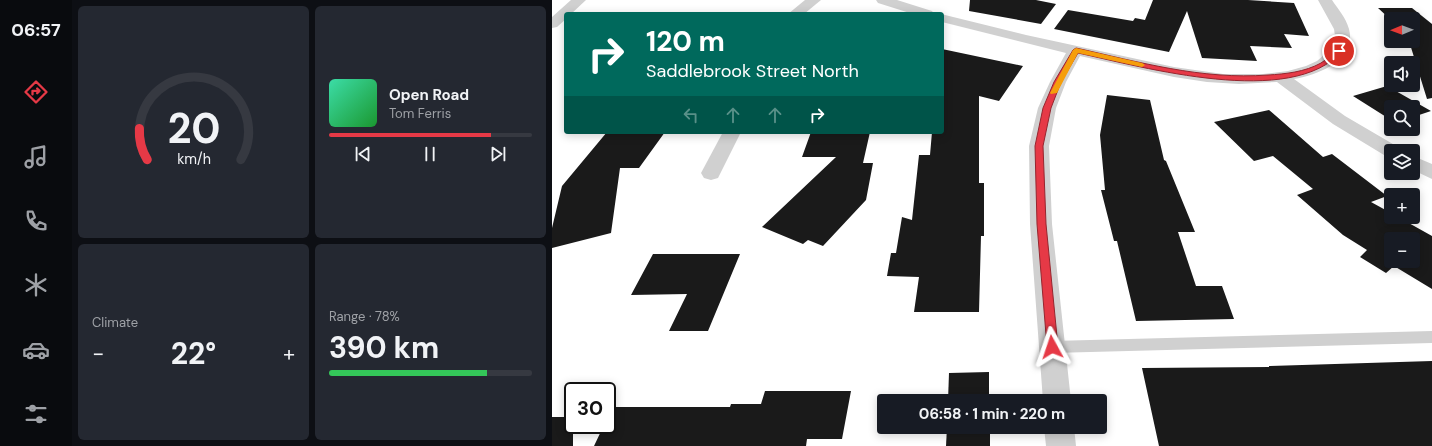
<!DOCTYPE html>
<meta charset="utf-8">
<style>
body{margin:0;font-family:"DM Sans",sans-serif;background:#242831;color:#f1f3f6;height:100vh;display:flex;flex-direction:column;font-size:15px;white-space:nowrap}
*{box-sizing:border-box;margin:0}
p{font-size:13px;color:#9ea1a6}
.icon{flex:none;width:22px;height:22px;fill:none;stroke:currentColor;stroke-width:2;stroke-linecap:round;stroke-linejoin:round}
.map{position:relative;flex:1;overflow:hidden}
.details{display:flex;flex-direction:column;gap:6px;padding:6px;background:#0d0f14;width:480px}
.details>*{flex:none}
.guide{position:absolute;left:12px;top:12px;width:380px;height:122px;border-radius:4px;box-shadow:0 2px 10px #0003;background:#00695c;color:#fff;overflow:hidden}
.needle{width:26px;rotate:269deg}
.buttons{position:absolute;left:832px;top:12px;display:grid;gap:8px}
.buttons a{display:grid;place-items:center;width:36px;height:36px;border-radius:4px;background:#171b24;box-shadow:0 2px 10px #0003;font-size:20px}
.speed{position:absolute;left:12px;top:382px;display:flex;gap:8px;font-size:20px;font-weight:700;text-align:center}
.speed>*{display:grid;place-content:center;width:52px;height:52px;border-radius:50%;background:#171b24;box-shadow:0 2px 10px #0003;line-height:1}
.speed .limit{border:2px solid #111;border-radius:6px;background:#fff;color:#111}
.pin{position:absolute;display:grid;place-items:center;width:34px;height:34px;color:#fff;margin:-17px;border:2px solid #fff;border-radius:50%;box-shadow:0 1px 4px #0007}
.me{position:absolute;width:44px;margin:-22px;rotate:355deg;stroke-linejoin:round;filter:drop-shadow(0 0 3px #0008)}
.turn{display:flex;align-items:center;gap:14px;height:84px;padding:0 16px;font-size:18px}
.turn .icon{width:52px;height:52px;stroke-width:2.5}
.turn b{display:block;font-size:28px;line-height:34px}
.lanes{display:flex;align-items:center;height:38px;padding:0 16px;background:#0003;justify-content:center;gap:20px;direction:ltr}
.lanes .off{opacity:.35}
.big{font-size:30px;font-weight:700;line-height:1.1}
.details .card{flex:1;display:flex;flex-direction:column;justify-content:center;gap:6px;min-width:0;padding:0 14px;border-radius:6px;background:#242831}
.details .dial{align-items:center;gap:0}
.dial svg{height:104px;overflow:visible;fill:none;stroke:#363941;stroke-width:7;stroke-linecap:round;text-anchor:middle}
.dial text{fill:#f1f3f6;stroke:none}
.song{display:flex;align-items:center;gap:12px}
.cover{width:48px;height:48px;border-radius:6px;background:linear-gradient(135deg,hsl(160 70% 55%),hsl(130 70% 35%))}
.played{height:4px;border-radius:2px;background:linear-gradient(90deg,#e63946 80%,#363941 80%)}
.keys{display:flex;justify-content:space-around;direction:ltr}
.heat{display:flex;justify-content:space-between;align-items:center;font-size:22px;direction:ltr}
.charge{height:6px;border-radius:3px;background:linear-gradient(90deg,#34c759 78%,#363941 0)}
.details .tiles{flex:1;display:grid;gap:6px;grid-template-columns:repeat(2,1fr)}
.trip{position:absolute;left:325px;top:394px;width:230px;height:40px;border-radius:4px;background:#171b24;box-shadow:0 2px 10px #0003;font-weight:700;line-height:40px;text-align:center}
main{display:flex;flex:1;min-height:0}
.menu{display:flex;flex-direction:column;width:72px;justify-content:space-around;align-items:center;background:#090b0e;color:#9ea1a6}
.menu .icon{width:28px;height:28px}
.menu .current{color:#e63946}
.menu b{font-size:18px;color:#f1f3f6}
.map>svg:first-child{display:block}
.building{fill:#1a1a1a;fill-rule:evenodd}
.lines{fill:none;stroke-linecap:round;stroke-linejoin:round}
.lane{fill:#d0d0d0;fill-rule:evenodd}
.street{fill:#d0d0d0;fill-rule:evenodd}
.route{fill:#e63946;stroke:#96252e}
.slow{fill:#f59e0b}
</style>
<main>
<nav class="menu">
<b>06:57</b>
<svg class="icon current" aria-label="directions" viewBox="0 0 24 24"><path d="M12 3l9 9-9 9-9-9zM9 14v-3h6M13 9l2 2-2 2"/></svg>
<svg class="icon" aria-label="music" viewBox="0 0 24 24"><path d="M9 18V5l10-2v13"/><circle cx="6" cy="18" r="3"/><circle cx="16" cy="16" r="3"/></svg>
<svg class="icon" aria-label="phone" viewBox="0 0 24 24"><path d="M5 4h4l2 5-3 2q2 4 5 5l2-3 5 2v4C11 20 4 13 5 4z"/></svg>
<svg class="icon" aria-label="climate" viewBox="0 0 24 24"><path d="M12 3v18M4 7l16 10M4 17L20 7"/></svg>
<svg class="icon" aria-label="car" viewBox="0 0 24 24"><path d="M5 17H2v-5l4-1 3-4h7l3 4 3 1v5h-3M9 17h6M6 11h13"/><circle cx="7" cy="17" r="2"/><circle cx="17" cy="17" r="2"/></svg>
<svg class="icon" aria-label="filters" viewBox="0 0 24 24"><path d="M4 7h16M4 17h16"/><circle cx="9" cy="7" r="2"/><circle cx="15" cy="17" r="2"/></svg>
</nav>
<section class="details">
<div class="tiles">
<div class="card dial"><svg viewBox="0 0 100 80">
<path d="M14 69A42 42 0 1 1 86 69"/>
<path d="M14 69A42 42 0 0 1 8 45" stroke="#e63946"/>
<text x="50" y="56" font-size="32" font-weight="700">20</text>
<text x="50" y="72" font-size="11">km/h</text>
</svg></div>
<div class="card">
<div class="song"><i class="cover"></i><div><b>Open Road</b><p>Tom Ferris</p></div></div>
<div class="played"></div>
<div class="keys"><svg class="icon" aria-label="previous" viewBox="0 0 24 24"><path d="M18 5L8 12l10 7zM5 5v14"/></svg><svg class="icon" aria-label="pause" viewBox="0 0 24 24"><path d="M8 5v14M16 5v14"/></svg><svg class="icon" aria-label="next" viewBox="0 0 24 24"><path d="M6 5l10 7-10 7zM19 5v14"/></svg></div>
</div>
<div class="card"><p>Climate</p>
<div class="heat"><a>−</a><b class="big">22°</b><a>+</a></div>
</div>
<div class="card"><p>Range · 78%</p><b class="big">390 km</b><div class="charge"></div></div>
</div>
</section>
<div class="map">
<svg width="880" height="446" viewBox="0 0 880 446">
<rect width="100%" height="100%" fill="#fff"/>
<g class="building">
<path d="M418 0H484L504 4 489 24 417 11Z"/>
<path d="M601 0H696L742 3 757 36 732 34 740 48 698 46 705 61 650 58 635 11 617 52 502 29 516 10 581 21 583 18 593 20Z"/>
<path d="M826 8H860L880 24V98L875 99 857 41H861V19L839 20Z"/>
<path d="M390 49 471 66 447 101 427 96V183H432V236H429L427 312H362L367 277 335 276 339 253H344L350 217 360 220 367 155H378L380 132H390Z"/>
<path d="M835 86 879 111 861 117V107H839V120L801 96Z"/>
<path d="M555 95 598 100 612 160 614 161 643 232H626L644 286H670L682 319 584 321 565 241H562L549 190H553L548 135Z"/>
<path d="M717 110 771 157 780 154 835 196 819 202 839 213V217H846L880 236V289L842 266 834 273 808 257 815 250 791 235 745 195 761 189 721 156 702 161 662 122ZM839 239H861V261H839Z"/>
<path d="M55 132H113L87 168H68L59 233 0 248V228L10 186Z"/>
<path d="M259 132H318L311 163H321L314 200 271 246 256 240 251 244 210 227 284 157H250Z"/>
<path d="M101 254H188L156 331H117L135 294 79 295Z"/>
<path d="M880 361V446H607L590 368 717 367V366Z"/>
<path d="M437 372V401H396L397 373Z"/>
<path d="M213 391H299L290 439H255L254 446H42L52 425H55V420L62 407H178L179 404H209Z"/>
<rect x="0" y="417" width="21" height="29"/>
<path d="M395 427H438V446H394Z"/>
</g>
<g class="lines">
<path class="lane" d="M880 331V343L500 353 495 352 493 347 495 342 500 341Z"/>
<g class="street">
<path d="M19 0H34L19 14H14V19L5 27 0 28V17Z"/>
<path d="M253 0H269L252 14H236Z"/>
<path d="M324 0H345L380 11 382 14H361L326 3Z"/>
<path d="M766 0H780C786 9 794 18 797 29 805 60 766 75 742 79L793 116 846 147 849 151H839V157L832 155 781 124 725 82 687 84 655 82 622 77 528 56 514 82 504 108 497 146 500 224 519 401H491L478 224 477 146 486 108 498 82 514 53 390 22 389 14 474 35 622 67 671 74H711L736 71 754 66 765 61 779 49 783 36 782 29Z"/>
<path d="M171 132H189L166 178 159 180 152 178 149 173Z"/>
<path d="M861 156 880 164V179L861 170Z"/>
<path d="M492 427H522L524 446H494Z"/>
</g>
</g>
<path class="route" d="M524 48C587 62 650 80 716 75 733 74 753 72 769 63 774 60 780 54 785 50L790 51C740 109 591 67 526 53L509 82 499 108 491 146 494 224 506 347 504 350 500 352 496 350 495 347 485 224 483 146 491 108 502 82 521 50Z"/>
<path class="slow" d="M524 48 590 63 593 65 590 67 526 53 505 93 499 94 498 93 521 50Z"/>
</svg>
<div class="buttons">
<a><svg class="needle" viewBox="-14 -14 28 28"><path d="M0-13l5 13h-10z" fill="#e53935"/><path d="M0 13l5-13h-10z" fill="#9ea1a6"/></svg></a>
<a><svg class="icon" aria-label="sound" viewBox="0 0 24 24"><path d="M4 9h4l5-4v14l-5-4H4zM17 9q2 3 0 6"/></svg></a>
<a><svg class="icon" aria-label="search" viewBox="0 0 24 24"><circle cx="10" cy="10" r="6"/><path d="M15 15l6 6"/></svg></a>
<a><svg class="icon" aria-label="layers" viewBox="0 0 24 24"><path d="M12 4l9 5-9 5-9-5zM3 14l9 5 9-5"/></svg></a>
<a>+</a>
<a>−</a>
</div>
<div class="speed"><div class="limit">30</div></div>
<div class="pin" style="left:787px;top:51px;background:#d93025"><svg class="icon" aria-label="arrive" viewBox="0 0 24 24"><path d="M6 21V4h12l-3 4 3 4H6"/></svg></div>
<svg class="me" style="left:500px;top:347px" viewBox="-20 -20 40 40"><path d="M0-17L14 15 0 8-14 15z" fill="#e63946" stroke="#fff" stroke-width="4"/></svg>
<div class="trip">06:58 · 1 min · 220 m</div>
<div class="guide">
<div class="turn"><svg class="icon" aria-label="right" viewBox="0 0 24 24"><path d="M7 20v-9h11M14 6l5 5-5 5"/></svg><div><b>120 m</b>Saddlebrook Street North</div></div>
<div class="lanes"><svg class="icon off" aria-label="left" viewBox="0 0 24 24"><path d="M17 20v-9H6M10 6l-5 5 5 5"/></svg><svg class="icon off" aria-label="ahead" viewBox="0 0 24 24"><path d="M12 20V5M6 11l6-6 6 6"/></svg><svg class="icon off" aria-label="ahead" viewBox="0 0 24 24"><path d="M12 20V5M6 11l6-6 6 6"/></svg><svg class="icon" aria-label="right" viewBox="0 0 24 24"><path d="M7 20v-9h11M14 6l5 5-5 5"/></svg></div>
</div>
</div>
</main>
